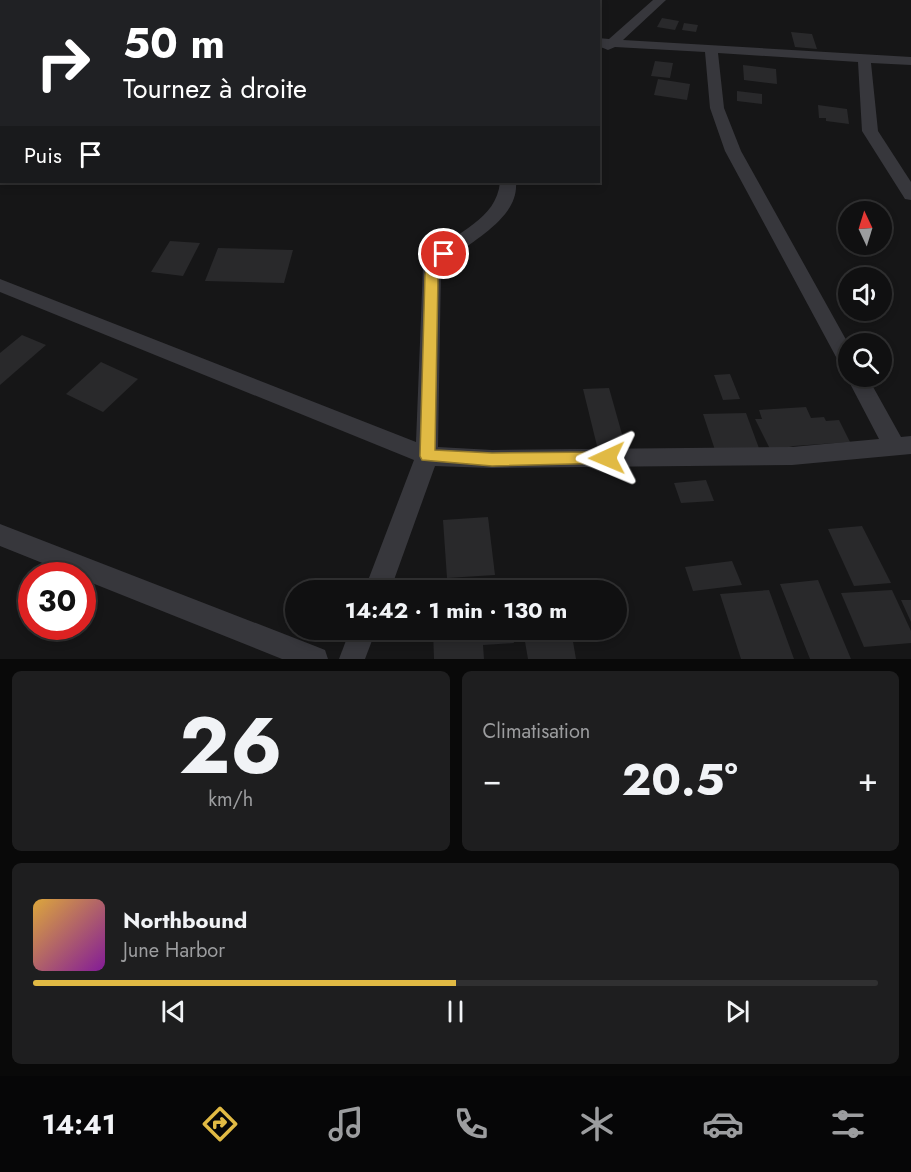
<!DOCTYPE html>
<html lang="fr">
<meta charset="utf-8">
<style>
body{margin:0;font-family:Jost,sans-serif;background:#1e1e1f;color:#f1f3f6;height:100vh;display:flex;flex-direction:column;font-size:22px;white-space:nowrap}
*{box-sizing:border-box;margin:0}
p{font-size:20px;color:#9c9d9f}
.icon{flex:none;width:33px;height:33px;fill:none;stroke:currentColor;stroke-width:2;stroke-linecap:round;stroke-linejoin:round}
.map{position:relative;height:659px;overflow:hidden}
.side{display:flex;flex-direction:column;gap:12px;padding:12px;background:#090909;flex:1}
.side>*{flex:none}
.hud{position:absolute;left:0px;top:0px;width:600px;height:183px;box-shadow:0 3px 9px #0003,0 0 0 2px #303031;background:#202124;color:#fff;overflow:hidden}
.needle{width:39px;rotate:356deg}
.controls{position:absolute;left:838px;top:201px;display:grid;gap:12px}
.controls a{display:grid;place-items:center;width:54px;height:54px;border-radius:50%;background:#101011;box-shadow:0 3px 9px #0003,0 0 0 2px #303031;font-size:30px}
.speed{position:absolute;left:18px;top:562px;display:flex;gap:12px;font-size:30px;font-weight:700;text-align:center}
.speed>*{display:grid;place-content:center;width:78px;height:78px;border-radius:50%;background:#101011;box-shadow:0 3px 9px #0003,0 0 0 2px #303031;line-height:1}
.speed .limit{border:9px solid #d22;background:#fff;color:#111}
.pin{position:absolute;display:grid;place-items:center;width:51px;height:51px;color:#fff;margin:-26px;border:3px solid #fff;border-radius:50%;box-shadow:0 2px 6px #0007}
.me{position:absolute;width:66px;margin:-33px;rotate:269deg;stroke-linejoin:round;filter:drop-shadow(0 0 4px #0008)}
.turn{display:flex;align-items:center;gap:21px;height:126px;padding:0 24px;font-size:27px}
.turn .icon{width:78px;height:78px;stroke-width:2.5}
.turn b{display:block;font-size:42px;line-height:51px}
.then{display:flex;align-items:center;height:57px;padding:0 24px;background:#0003;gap:12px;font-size:22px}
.big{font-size:45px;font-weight:700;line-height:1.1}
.side .widget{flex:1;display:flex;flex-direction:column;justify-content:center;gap:9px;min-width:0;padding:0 21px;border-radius:9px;background:#1e1e1f}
.side .dial{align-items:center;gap:0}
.dial b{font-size:78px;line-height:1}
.song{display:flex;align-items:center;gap:18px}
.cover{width:72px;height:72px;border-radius:9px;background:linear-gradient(135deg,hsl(40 70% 55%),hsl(290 70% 35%))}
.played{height:6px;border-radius:3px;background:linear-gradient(90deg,#e1ba44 50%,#303031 50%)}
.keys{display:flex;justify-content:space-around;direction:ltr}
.heat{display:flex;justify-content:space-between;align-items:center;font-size:33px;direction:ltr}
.side .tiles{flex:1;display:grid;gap:12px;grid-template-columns:1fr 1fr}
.widget:last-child{grid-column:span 2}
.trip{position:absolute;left:285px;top:580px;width:342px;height:60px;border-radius:30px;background:#101011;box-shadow:0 3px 9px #0003,0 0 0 2px #303031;font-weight:700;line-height:60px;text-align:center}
.tabs{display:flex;height:96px;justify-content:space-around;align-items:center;background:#060607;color:#9c9d9f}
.tabs .icon{width:42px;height:42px}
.tabs .current{color:#e1ba44}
.tabs b{font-size:27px;color:#f1f3f6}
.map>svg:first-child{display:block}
.building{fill:#29292b}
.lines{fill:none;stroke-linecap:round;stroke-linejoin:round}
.street{fill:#37373c;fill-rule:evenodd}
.route{fill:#e1ba44;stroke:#92792c;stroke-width:1.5}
</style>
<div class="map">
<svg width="911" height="659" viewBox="0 0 911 659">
<rect width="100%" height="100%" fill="#161617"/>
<g class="building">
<path d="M662 18 679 21 675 30 657 27Z"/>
<path d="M684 23 698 25 696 32 682 30Z"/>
<path d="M791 32 812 34 817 49 795 47Z"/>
<path d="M655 61 673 63 670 78 651 76Z"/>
<path d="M743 65 776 69 777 84 744 80Z"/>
<path d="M658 79 690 84 687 100 654 95Z"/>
<path d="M737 91 762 94V104L737 101Z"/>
<path d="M818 105 847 109 849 124 826 121V118H819Z"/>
<path d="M170 241 200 243 183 276 151 272Z"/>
<path d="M218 248 293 250 284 283 205 281Z"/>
<path d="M22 335 46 345 0 385V353Z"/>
<path d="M101 362 138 379 103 412 66 394Z"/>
<path d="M730 374 740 399 723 400 714 375Z"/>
<path d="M609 388 627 452 599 454 583 389Z"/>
<path d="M806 407 811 418 824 417 826 421 839 420 850 442 794 446 771 451 755 419H762L759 410Z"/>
<path d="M746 413 760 451 716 453 703 414Z"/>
<path d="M706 480 714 501 681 503 674 483Z"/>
<path d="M488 517 495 575 447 578 443 520Z"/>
<path d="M862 526 891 583 854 586 828 529Z"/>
<path d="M732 561 742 585 693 591 685 567Z"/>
<path d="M818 580 851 659H810L780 584Z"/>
<path d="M508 581 509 591H480L479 583Z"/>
<path d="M769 590 794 659H741L720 594Z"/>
<path d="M892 590 911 631V643L864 647 841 593Z"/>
<path d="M901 600H911V622Z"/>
<path d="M433 630H512L514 643 483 645 484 659H434Z"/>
<path d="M523 630H571L576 659H528Z"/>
</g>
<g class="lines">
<g class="street">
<path d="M7 0H20L6 2Z"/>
<path d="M216 0H229L215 2Z"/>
<path d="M382 0H395L381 2Z"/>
<path d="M653 0H666L623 40 911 57V65L871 63 878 131 911 182V200L905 199 862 131 858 62 718 53 724 108 741 151 849 345V376H867L901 437 911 436V454L792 465 492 468 435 466 390 591H364L414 460 0 292V279L416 442 423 267C444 233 496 226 500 182H516C519 222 464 243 441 268L438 447 492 450 792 447 879 439 846 376 849 370 842 368 725 151 710 108 705 52 615 47 608 50 598 46V38L609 39Z"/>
<path d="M0 524 315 646 325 650 328 659H282L82 579V576H75L0 546Z"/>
<path d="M350 630H376L365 659H339Z"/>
</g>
</g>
<path class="route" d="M444 250 451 254 438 268V275L435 450 492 453 607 452 613 454 615 458 613 463 492 466 422 460 420 456 425 275C426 265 434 253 444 250Z"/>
</svg>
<div class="controls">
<a><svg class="needle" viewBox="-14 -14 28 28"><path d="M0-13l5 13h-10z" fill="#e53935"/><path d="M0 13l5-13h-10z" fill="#9c9d9f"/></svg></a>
<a><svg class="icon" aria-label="sound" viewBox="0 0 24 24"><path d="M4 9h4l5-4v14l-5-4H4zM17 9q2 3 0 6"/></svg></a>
<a><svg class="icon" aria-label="search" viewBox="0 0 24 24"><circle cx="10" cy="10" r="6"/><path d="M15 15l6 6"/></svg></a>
</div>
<div class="speed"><div class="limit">30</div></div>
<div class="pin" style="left:444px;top:254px;background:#d93025"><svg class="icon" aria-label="arrive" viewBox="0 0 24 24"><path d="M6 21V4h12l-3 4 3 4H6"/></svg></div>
<svg class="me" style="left:607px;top:458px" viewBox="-20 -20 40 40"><path d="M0-17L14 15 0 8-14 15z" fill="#e1ba44" stroke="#fff" stroke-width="4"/></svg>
<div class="trip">14:42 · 1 min · 130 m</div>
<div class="hud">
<div class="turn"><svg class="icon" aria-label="right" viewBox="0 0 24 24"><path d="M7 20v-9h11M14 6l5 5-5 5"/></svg><div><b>50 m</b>Tournez à droite</div></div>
<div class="then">Puis<svg class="icon" aria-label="arrive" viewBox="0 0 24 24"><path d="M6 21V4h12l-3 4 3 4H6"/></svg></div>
</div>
</div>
<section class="side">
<div class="tiles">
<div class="widget dial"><b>26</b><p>km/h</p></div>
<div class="widget"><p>Climatisation</p>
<div class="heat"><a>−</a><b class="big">20.5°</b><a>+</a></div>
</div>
<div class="widget">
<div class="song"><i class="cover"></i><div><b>Northbound</b><p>June Harbor</p></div></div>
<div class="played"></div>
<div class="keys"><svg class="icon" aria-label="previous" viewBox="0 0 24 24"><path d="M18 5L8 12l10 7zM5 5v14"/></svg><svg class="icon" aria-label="pause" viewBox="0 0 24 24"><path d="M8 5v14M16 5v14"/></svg><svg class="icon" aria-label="next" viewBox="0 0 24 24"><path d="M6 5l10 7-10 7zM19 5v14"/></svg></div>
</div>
</div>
</section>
<nav class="tabs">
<b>14:41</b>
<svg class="icon current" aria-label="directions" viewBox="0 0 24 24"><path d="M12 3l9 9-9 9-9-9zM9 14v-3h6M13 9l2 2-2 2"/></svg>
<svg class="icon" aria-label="music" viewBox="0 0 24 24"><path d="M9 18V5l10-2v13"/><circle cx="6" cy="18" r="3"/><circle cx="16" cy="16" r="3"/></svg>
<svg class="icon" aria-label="phone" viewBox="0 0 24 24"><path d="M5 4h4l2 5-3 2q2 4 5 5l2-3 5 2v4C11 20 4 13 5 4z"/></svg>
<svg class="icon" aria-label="climate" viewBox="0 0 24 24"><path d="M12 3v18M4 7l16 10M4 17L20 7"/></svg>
<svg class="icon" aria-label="car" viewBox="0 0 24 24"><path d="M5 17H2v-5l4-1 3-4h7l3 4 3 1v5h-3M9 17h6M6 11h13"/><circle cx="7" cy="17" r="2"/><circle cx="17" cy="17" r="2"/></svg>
<svg class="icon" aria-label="filters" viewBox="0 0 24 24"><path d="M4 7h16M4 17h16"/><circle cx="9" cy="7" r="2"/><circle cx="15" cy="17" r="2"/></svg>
</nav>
